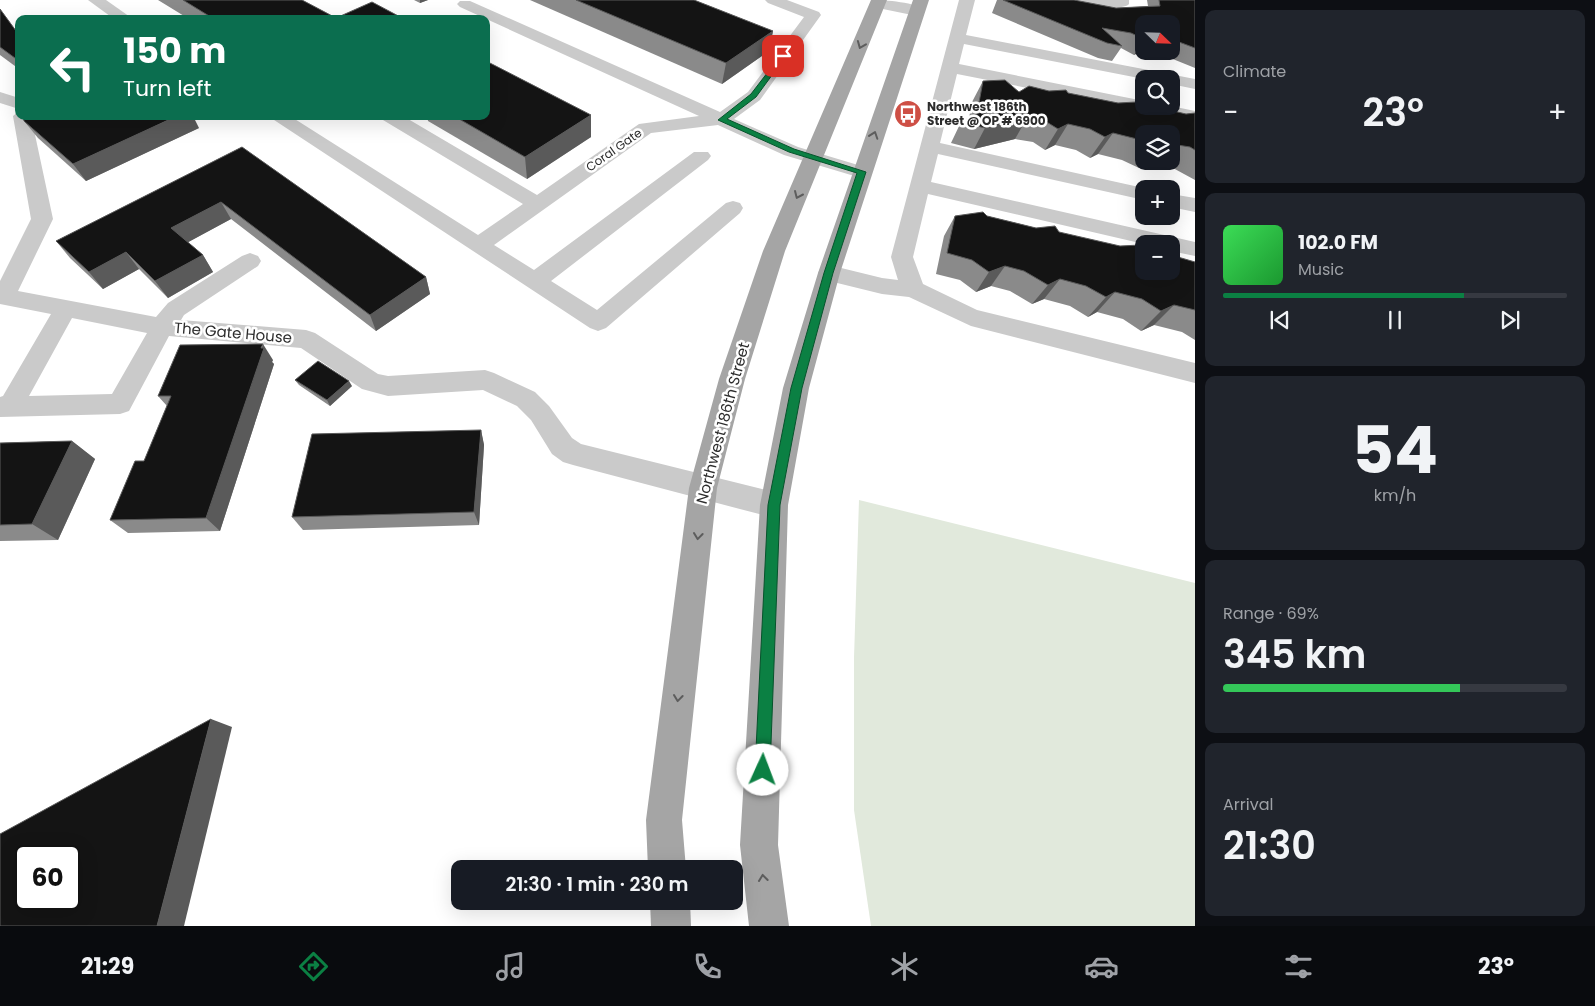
<!DOCTYPE html>
<meta charset="utf-8">
<style>
body{margin:0;font-family:Poppins,sans-serif;background:#20242c;color:#f1f3f6;height:100vh;display:flex;flex-direction:column;font-size:19px;white-space:nowrap}
*{box-sizing:border-box;margin:0}
p{font-size:16px;color:#9ea1a6}
.icon{flex:none;width:28px;height:28px;fill:none;stroke:currentColor;stroke-width:2;stroke-linecap:round;stroke-linejoin:round}
.map{position:relative;flex:1;overflow:hidden}
.side{display:flex;flex-direction:column;gap:10px;padding:10px;background:#0d0f14;width:400px}
.side>*{flex:none}
.guide{position:absolute;left:15px;top:15px;width:475px;height:105px;border-radius:10px;box-shadow:0 5px 20px #0002;background:#0b6e4f;color:#fff;overflow:hidden}
.needle{width:32px;rotate:113deg}
.tools{position:absolute;left:1135px;top:15px;display:grid;gap:10px}
.tools a{display:grid;place-items:center;width:45px;height:45px;border-radius:10px;background:#171b24;box-shadow:0 5px 20px #0002;font-size:25px}
.speed{position:absolute;left:15px;top:845px;display:flex;gap:10px;font-size:25px;font-weight:700;text-align:center}
.speed>*{display:grid;place-content:center;width:65px;height:65px;border-radius:50%;background:#171b24;box-shadow:0 5px 20px #0002;line-height:1}
.speed .limit{border:2px solid #111;border-radius:8px;background:#fff;color:#111}
.pin{position:absolute;display:grid;place-items:center;width:42px;height:42px;color:#fff;margin:-21px;border-radius:10px;box-shadow:0 2px 8px #0006}
.me{position:absolute;width:55px;margin:-28px;rotate:2deg;stroke-linejoin:round;filter:drop-shadow(0 0 4px #0008)}
.turn{display:flex;align-items:center;gap:18px;height:105px;padding:0 25px;font-size:22px}
.turn .icon{width:65px;height:65px;stroke-width:2.5}
.turn b{display:block;font-size:35px;line-height:42px}
.big{font-size:38px;font-weight:600;line-height:1.1}
.side .tile{flex:1;display:flex;flex-direction:column;justify-content:center;gap:8px;min-width:0;padding:0 18px;border-radius:10px;background:#20242c}
.side .dial{align-items:center;gap:0}
.dial b{font-size:65px;line-height:1}
.song{display:flex;align-items:center;gap:15px}
.cover{width:60px;height:60px;border-radius:8px;background:linear-gradient(135deg,hsl(130 70% 55%),hsl(130 70% 35%))}
.played{height:5px;border-radius:2px;background:linear-gradient(90deg,#0b8043 70%,#363941 70%)}
.keys{display:flex;justify-content:space-around;direction:ltr}
.heat{display:flex;justify-content:space-between;align-items:center;font-size:28px;direction:ltr}
.charge{height:8px;border-radius:4px;background:linear-gradient(90deg,#34c759 69%,#363941 0)}
.trip{position:absolute;left:451px;top:860px;width:292px;height:50px;border-radius:10px;background:#171b24;box-shadow:0 5px 20px #0002;font-weight:600;line-height:50px;text-align:center}
.tabs{display:flex;height:80px;justify-content:space-around;align-items:center;background:#090b0e;color:#9ea1a6}
.tabs .icon{width:35px;height:35px}
.tabs .current{color:#0b8043}
.tabs b{font-size:22px;color:#f1f3f6}
main{display:flex;flex:1;min-height:0}
.map>svg:first-child{display:block}
.green{fill:#e1e9dc}
.lines{fill:none;stroke-linecap:round;stroke-linejoin:round}
.minor{fill:#cacaca;fill-rule:evenodd}
.major{fill:#a5a5a5;fill-rule:evenodd}
.wall{fill:#8a8a8a;fill-rule:evenodd}
.shaded-wall{fill:#5a5a5a}
.building{fill:#141414;stroke:#5a5a5a;fill-rule:evenodd}
.oneway{stroke:#5d5d5d}
.route{fill:#0b8043;stroke:#07532c}
.labels{text-anchor:middle;stroke-width:5;stroke-linejoin:round;paint-order:stroke}
.far-poi-label{font-size:12px;font-weight:bold;fill:#2d2d2d;stroke:#fff;text-anchor:start}
.far-street-label{font-size:12px;fill:#2d2d2d;stroke:#fff}
.street-label{font-size:15px;fill:#2d2d2d;stroke:#fff}
</style>
<main>
<div class="map">
<svg width="1195" height="926" viewBox="0 0 1195 926">
<rect width="100%" height="100%" fill="#fff"/>
<path class="green" d="M859 500 1195 583V926H871L854 810V658Z"/>
<g class="lines">
<g class="minor">
<path d="M88 0H106L133 19H114Z"/>
<path d="M765 0H787L819 12 821 15 760 100 734 119 798 147 868 168 871 172 868 176 861 178 784 155 718 125 651 133 494 245 534 270 694 152H708L711 156 708 160 551 281 597 310 726 203 733 201 740 203 743 208 740 213 606 328 598 331 590 328 268 116H290L478 235 523 204 383 120 380 116H403L537 195 639 124 699 116 460 7 457 4 460 1H470L720 112 748 92 804 17 768 3Z"/>
<path d="M872 0C884 0 918 2 925 11L917 16 878 8 873 6 870 3Z"/>
<path d="M959 0H975L966 35 1195 79V89L1171 84V79H1144L964 44 959 64 1144 101V106H1171L1195 111V121L957 74 940 143 1148 189H1144V200L938 154 931 182 1195 242V256L1171 251V244H1144L928 194 913 257 923 284 977 310 1195 363V383L971 326 909 297 882 294 821 279 818 273 821 267 829 265 882 278 898 280 891 257Z"/>
<path d="M1078 0H1129V4C1123 11 1084 7 1078 0Z"/>
<path d="M0 92 19 98V109L0 103Z"/>
<path d="M19 111V116H31L53 219 18 291 156 317 168 303 242 256 250 253 258 256 261 261 258 266 184 315 181 320 306 330 315 333 378 374 388 376 485 370 494 373 535 392 549 406 572 438 581 444 774 492 784 496 788 505 784 514 774 518 573 465 563 462 552 454 531 420 517 406 483 390 388 396 362 389 301 348 169 336 129 411 120 414 0 417V397L3 396 51 314 0 304V281L31 219 13 116ZM72 318 147 333 112 394 29 396Z"/>
<path d="M1171 194 1195 198V212L1171 207Z"/>
</g>
<g class="major">
<path d="M871 0H887L785 251 745 379 717 488 682 820 686 869H648L646 820 689 488 719 379 763 251Z"/>
<path d="M913 0H929L840 273 809 388 788 505 778 845 789 926H749L740 845 760 505 783 388 818 273Z"/>
<path d="M650 901H690L691 926H651Z"/>
</g>
</g>
<g class="wall">
<path d="M158 0H302L336 18 404 19H189Z"/>
<path d="M414 0H428L420 3Z"/>
<path d="M530 0H694L773 31 769 51 722 84Z"/>
<path d="M997 0H1074L1116 8 1148 6 1147 0H1195V68L1163 55 1141 51 1134 55 1121 48 1112 61 1098 58 992 13ZM1144 24H1171V51H1144Z"/>
<path d="M0 9 19 35V69L0 55Z"/>
<path d="M983 81 1019 92 1049 91 1068 93 1118 103 1186 114 1195 113V180L1173 168 1147 163 1139 168 1122 160 1098 154 1090 158 1076 150 1055 145 1045 150 1033 142 1015 139 974 149 951 143 961 122 969 118 972 102ZM1144 134H1171V161H1144Z"/>
<path d="M591 115V137L527 179 428 121 427 116Z"/>
<path d="M24 121 199 128 86 181 38 138Z"/>
<path d="M242 147 426 277 430 294 376 331 231 219 188 242 203 255 213 272 168 298 139 269 103 289 70 258 56 241Z"/>
<path d="M955 216H987L1036 228 1059 232 1144 271 1195 262V340L1182 332 1154 325 1141 331 1123 319 1097 312 1088 317 1070 306 1044 299 1032 304 1010 291 991 286 976 292 960 280 936 274 944 236Z"/>
<path d="M273 360 272 362 274 364 220 531 128 533 110 520 144 461 167 406 158 396Z"/>
<path d="M295 380 352 386 330 406 299 385Z"/>
<path d="M481 430 484 445 479 525 303 530 292 517Z"/>
<path d="M72 441 95 459 58 540 0 541V443Z"/>
</g>
<g class="shaded-wall">
<path d="M420 0H428L420 3Z"/>
<path d="M773 31 769 51 722 84 726 63Z"/>
<path d="M1144 40V46L1141 51 1134 55Z"/>
<path d="M591 115V137L527 179 525 157Z"/>
<path d="M177 116H193L199 128 86 181 73 164Z"/>
<path d="M1027 118 1015 139 974 149 985 128Z"/>
<path d="M1068 124 1055 145 1045 150 1058 129Z"/>
<path d="M1113 133 1098 154 1090 158 1105 137Z"/>
<path d="M1144 161H1148L1147 163 1139 168Z"/>
<path d="M221 202 231 219 183 245 171 228Z"/>
<path d="M126 252 139 269 103 289 89 272Z"/>
<path d="M203 255 213 272 168 298 155 281Z"/>
<path d="M1005 266 991 286 976 292 989 272Z"/>
<path d="M426 277 430 294 376 331 370 315Z"/>
<path d="M1060 279 1044 299 1032 304 1048 285Z"/>
<path d="M1115 292 1097 312 1088 317 1106 297Z"/>
<path d="M1174 305 1154 325 1141 331 1161 311Z"/>
<path d="M263 344 273 360 272 362 274 364 220 531 206 518Z"/>
<path d="M349 381 352 386 330 406 327 400Z"/>
<path d="M481 430 484 445 479 525 474 512Z"/>
<path d="M72 441 95 459 58 540 32 524Z"/>
<path d="M211 719 232 727 184 926H157Z"/>
</g>
<g class="building">
<path d="M183 0H302L336 18 372 2 404 19H214Z"/>
<path d="M576 0H694L773 31 726 63Z"/>
<path d="M1003 0H1074L1116 8 1160 6 1159 0H1195V48L1171 39V24H1144V39L1131 33 1102 28 1122 46 1107 43Z"/>
<path d="M0 9 19 35V61L0 47Z"/>
<path d="M486 61 591 115 525 157 454 116H486Z"/>
<path d="M1005 80 1019 92 1029 86 1049 91 1066 90 1068 93 1118 103 1136 102 1144 104V106H1152L1186 114 1195 113V150L1190 147 1171 144V134H1144V142L1137 139 1113 133 1105 137 1090 129 1068 124 1058 129 1045 121 1027 118 985 128 961 122 985 110 978 108 983 81Z"/>
<path d="M23 116H177L73 164 24 121Z"/>
<path d="M242 147 426 277 370 315 221 202 171 228 203 255 155 281 126 252 89 272 56 241Z"/>
<path d="M983 212 987 216 1036 228 1055 226 1059 232 1120 246 1141 245 1144 248V271H1171V255L1195 262V310L1174 305 1161 311 1142 299 1115 292 1106 297 1086 286 1060 279 1048 285 1024 271 1005 266 989 272 972 260 947 253 955 216Z"/>
<path d="M263 344 261 348H264L206 518 110 520 135 461H144L171 396H158L180 345Z"/>
<path d="M318 361 349 381 327 400 295 380Z"/>
<path d="M481 430 474 512 292 517 312 434Z"/>
<path d="M72 441 32 524 0 525V443Z"/>
<path d="M211 719 157 926H0V834ZM26 856H69V899H26Z"/>
</g>
<defs><path id="oneway-chevron" d="M-2-3.5L2.5 0L-2 3.5" fill="none" stroke-width="1.6" stroke-linecap="round" stroke-linejoin="round" transform="scale(1.25)"/></defs>
<g class="oneway">
<use href="#oneway-chevron" transform="translate(861 45) rotate(112)"/>
<use href="#oneway-chevron" transform="translate(874 135) rotate(-71)"/>
<use href="#oneway-chevron" transform="translate(798 195) rotate(114)"/>
<use href="#oneway-chevron" transform="translate(698 536) rotate(97)"/>
<use href="#oneway-chevron" transform="translate(678 698) rotate(97)"/>
<use href="#oneway-chevron" transform="translate(763 878) rotate(-97)"/>
</g>
<path class="route" d="M781 55 786 56 756 97 727 119 794 149 866 172 833 273 802 388 780 505 770 770 768 775 763 777 758 775 755 770 768 505 791 388 824 273 857 173 789 152 718 120 751 94Z"/>
<defs>
<g id="bus-disc" transform="scale(1.4375)"><circle r="9.5" fill="#ce4f45" stroke="#fff"/><path d="M-5-6H5V4H4V6H2V4H-2V6H-4V4H-5ZM-3.5-4V0h7V-4ZM-3.5 1.2v1.5H-2V1.2ZM2 1.2v1.5H3.5V1.2Z" fill="#fff"/></g>
</defs>
<g fill-rule="evenodd">
<use href="#bus-disc" x="908" y="114"/>
</g>
<g class="labels">
<g class="far-poi-label">
<text x="927" y="111">Northwest 186th<tspan x="927" dy="14">Street @ OP # 6900</tspan></text>
</g>
<g class="far-street-label">
<text transform="translate(614 150) rotate(-35)" y="4">Coral Gate</text>
</g>
<g class="street-label">
<text transform="translate(233 333) rotate(5)" y="5">The Gate House</text>
<text transform="translate(723 423) rotate(-75)" y="5">Northwest 186th Street</text>
</g>
</g>
</svg>
<div class="tools">
<a><svg class="needle" viewBox="-14 -14 28 28"><path d="M0-13l5 13h-10z" fill="#e53935"/><path d="M0 13l5-13h-10z" fill="#9ea1a6"/></svg></a>
<a><svg class="icon" aria-label="search" viewBox="0 0 24 24"><circle cx="10" cy="10" r="6"/><path d="M15 15l6 6"/></svg></a>
<a><svg class="icon" aria-label="layers" viewBox="0 0 24 24"><path d="M12 4l9 5-9 5-9-5zM3 14l9 5 9-5"/></svg></a>
<a>+</a>
<a>−</a>
</div>
<div class="speed"><div class="limit">60</div></div>
<div class="pin" style="left:783px;top:56px;background:#d93025"><svg class="icon" aria-label="arrive" viewBox="0 0 24 24"><path d="M6 21V4h12l-3 4 3 4H6"/></svg></div>
<svg class="me" style="left:763px;top:770px" viewBox="-20 -20 40 40"><circle r="19" fill="#fff"/><path d="M0-13L10 11 0 6-10 11z" fill="#0b8043"/></svg>
<div class="trip">21:30 · 1 min · 230 m</div>
<div class="guide">
<div class="turn"><svg class="icon" aria-label="left" viewBox="0 0 24 24"><path d="M17 20v-9H6M10 6l-5 5 5 5"/></svg><div><b>150 m</b>Turn left</div></div>
</div>
</div>
<section class="side">
<div class="tile"><p>Climate</p>
<div class="heat"><a>−</a><b class="big">23°</b><a>+</a></div>
</div>
<div class="tile">
<div class="song"><i class="cover"></i><div><b>102.0 FM</b><p>Music</p></div></div>
<div class="played"></div>
<div class="keys"><svg class="icon" aria-label="previous" viewBox="0 0 24 24"><path d="M18 5L8 12l10 7zM5 5v14"/></svg><svg class="icon" aria-label="pause" viewBox="0 0 24 24"><path d="M8 5v14M16 5v14"/></svg><svg class="icon" aria-label="next" viewBox="0 0 24 24"><path d="M6 5l10 7-10 7zM19 5v14"/></svg></div>
</div>
<div class="tile dial"><b>54</b><p>km/h</p></div>
<div class="tile"><p>Range · 69%</p><b class="big">345 km</b><div class="charge"></div></div>
<div class="tile"><p>Arrival</p><b class="big">21:30</b></div>
</section>
</main>
<nav class="tabs">
<b>21:29</b>
<svg class="icon current" aria-label="directions" viewBox="0 0 24 24"><path d="M12 3l9 9-9 9-9-9zM9 14v-3h6M13 9l2 2-2 2"/></svg>
<svg class="icon" aria-label="music" viewBox="0 0 24 24"><path d="M9 18V5l10-2v13"/><circle cx="6" cy="18" r="3"/><circle cx="16" cy="16" r="3"/></svg>
<svg class="icon" aria-label="phone" viewBox="0 0 24 24"><path d="M5 4h4l2 5-3 2q2 4 5 5l2-3 5 2v4C11 20 4 13 5 4z"/></svg>
<svg class="icon" aria-label="climate" viewBox="0 0 24 24"><path d="M12 3v18M4 7l16 10M4 17L20 7"/></svg>
<svg class="icon" aria-label="car" viewBox="0 0 24 24"><path d="M5 17H2v-5l4-1 3-4h7l3 4 3 1v5h-3M9 17h6M6 11h13"/><circle cx="7" cy="17" r="2"/><circle cx="17" cy="17" r="2"/></svg>
<svg class="icon" aria-label="filters" viewBox="0 0 24 24"><path d="M4 7h16M4 17h16"/><circle cx="9" cy="7" r="2"/><circle cx="15" cy="17" r="2"/></svg>
<b>23°</b>
</nav>
